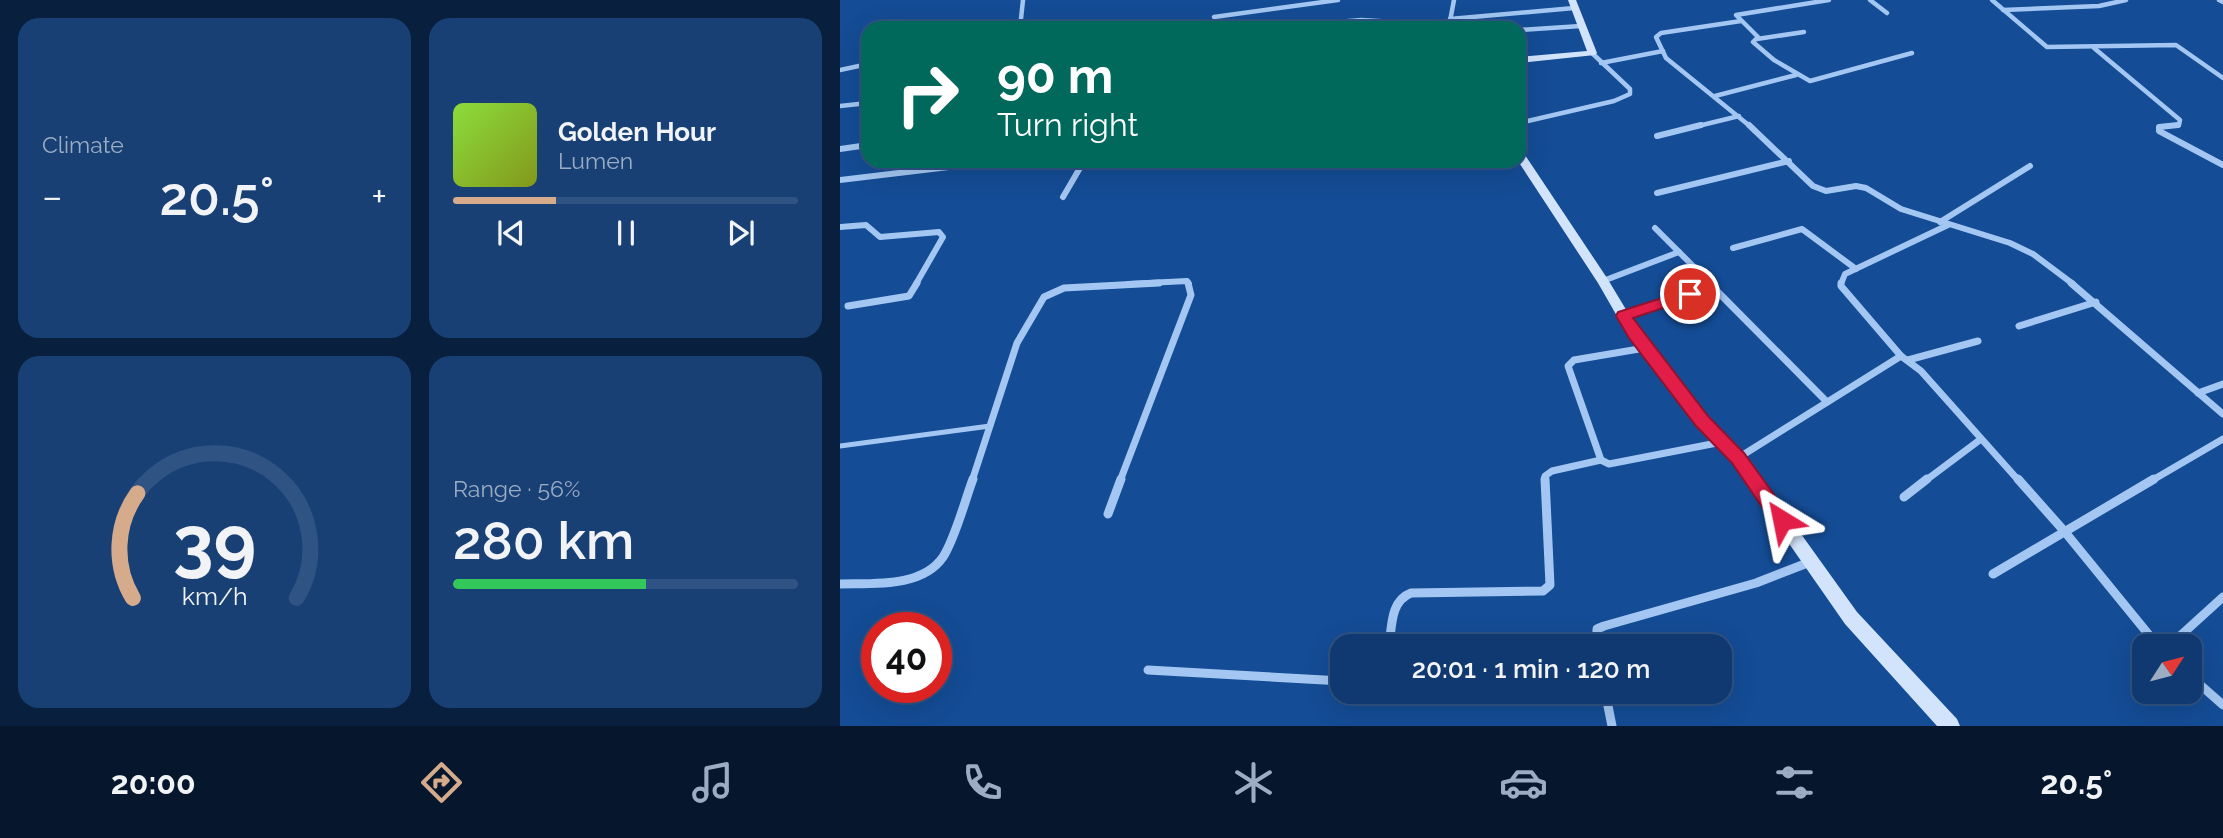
<!DOCTYPE html>
<meta charset="utf-8">
<style>
body{margin:0;font-family:Raleway,sans-serif;background:#184075;color:#f1f3f6;height:100vh;display:flex;flex-direction:column;font-size:26px;white-space:nowrap}
*{box-sizing:border-box;margin:0}
p{font-size:23px;color:#9bacc3}
.icon{flex:none;width:38px;height:38px;fill:none;stroke:currentColor;stroke-width:2;stroke-linecap:round;stroke-linejoin:round}
.map{position:relative;flex:1;overflow:hidden}
.details{display:flex;flex-direction:column;gap:18px;padding:18px;background:#081f3e;width:840px}
.details>*{flex:none}
.hud{position:absolute;left:21px;top:21px;width:665px;height:147px;border-radius:21px;box-shadow:0 7px 28px #0002,0 0 0 2px #2f5383;background:#00695c;color:#fff;overflow:hidden}
.needle{width:46px;rotate:54deg}
.controls{position:absolute;left:1292px;top:634px;display:grid;gap:14px}
.controls a{display:grid;place-items:center;width:70px;height:70px;border-radius:14px;background:#0f3970;box-shadow:0 7px 28px #0002,0 0 0 2px #2f5383;font-size:35px}
.speed{position:absolute;left:21px;top:612px;display:flex;gap:14px;font-size:35px;font-weight:700;text-align:center}
.speed>*{display:grid;place-content:center;width:91px;height:91px;border-radius:50%;background:#0f3970;box-shadow:0 7px 28px #0002,0 0 0 2px #2f5383;line-height:1}
.speed .limit{border:10px solid #d22;background:#fff;color:#111}
.pin{position:absolute;display:grid;place-items:center;width:60px;height:60px;color:#fff;margin:-30px;border:4px solid #fff;border-radius:50%;box-shadow:0 2px 7px #0007}
.me{position:absolute;width:77px;margin:-38px;rotate:325deg;stroke-linejoin:round;filter:drop-shadow(0 0 5px #0008)}
.turn{display:flex;align-items:center;gap:24px;height:147px;padding:0 21px;font-size:32px}
.turn .icon{width:91px;height:91px;stroke-width:2.5}
.turn b{display:block;font-size:49px;line-height:60px}
.big{font-size:52px;font-weight:600;line-height:1.1}
.details .widget{flex:1;display:flex;flex-direction:column;justify-content:center;gap:10px;min-width:0;padding:0 24px;border-radius:21px;background:#184075}
.details .dial{align-items:center;gap:0}
.dial svg{height:182px;overflow:visible;fill:none;stroke:#2f5383;stroke-width:7;stroke-linecap:round;text-anchor:middle}
.dial text{fill:#f1f3f6;stroke:none}
.song{display:flex;align-items:center;gap:21px}
.cover{width:84px;height:84px;border-radius:10px;background:linear-gradient(135deg,hsl(90 70% 55%),hsl(70 70% 35%))}
.played{height:7px;border-radius:4px;background:linear-gradient(90deg,#d6ab8b 30%,#2f5383 30%)}
.keys{display:flex;justify-content:space-around;direction:ltr}
.heat{display:flex;justify-content:space-between;align-items:center;font-size:38px;direction:ltr}
.charge{height:10px;border-radius:5px;background:linear-gradient(90deg,#34c759 56%,#2f5383 0)}
.details .tiles{flex:1;display:grid;gap:18px;grid-template-columns:repeat(2,1fr)}
.trip{position:absolute;left:490px;top:634px;width:402px;height:70px;border-radius:21px;background:#0f3970;box-shadow:0 7px 28px #0002,0 0 0 2px #2f5383;font-weight:600;line-height:70px;text-align:center}
.menu{display:flex;height:112px;justify-content:space-around;align-items:center;background:#06172d;color:#9bacc3}
.menu .icon{width:49px;height:49px}
.menu .current{color:#d6ab8b}
.menu b{font-size:32px;color:#f1f3f6}
main{display:flex;flex:1;min-height:0}
.map>svg:first-child{display:block}
.lines{fill:none;stroke-linecap:round;stroke-linejoin:round}
.lane-far1{stroke:#a3c7f2;stroke-width:3.5}
.lane{stroke:#a3c7f2;stroke-width:5}
.street-far3{stroke:#a3c7f2;stroke-width:4.5}
.street-far2{stroke:#a3c7f2;stroke-width:6}
.street-far1{stroke:#a3c7f2;stroke-width:7}
.street{stroke:#a3c7f2;stroke-width:9}
.secondary{fill:#d2e4fc;fill-rule:evenodd}
.route{fill:#e11d48;stroke:#92132f;stroke-width:2}
</style>
<main>
<section class="details">
<div class="tiles">
<div class="widget"><p>Climate</p>
<div class="heat"><a>−</a><b class="big">20.5°</b><a>+</a></div>
</div>
<div class="widget">
<div class="song"><i class="cover"></i><div><b>Golden Hour</b><p>Lumen</p></div></div>
<div class="played"></div>
<div class="keys"><svg class="icon" aria-label="previous" viewBox="0 0 24 24"><path d="M18 5L8 12l10 7zM5 5v14"/></svg><svg class="icon" aria-label="pause" viewBox="0 0 24 24"><path d="M8 5v14M16 5v14"/></svg><svg class="icon" aria-label="next" viewBox="0 0 24 24"><path d="M6 5l10 7-10 7zM19 5v14"/></svg></div>
</div>
<div class="widget dial"><svg viewBox="0 0 100 80">
<path d="M14 69A42 42 0 1 1 86 69"/>
<path d="M14 69A42 42 0 0 1 16 23" stroke="#d6ab8b"/>
<text x="50" y="56" font-size="32" font-weight="700">39</text>
<text x="50" y="72" font-size="11">km/h</text>
</svg></div>
<div class="widget"><p>Range · 56%</p><b class="big">280 km</b><div class="charge"></div></div>
</div>
</section>
<div class="map">
<svg width="1383" height="726" viewBox="0 0 1383 726">
<rect width="100%" height="100%" fill="#144c95"/>
<g class="lines">
<path class="lane-far1" d="M63 28 66 23"/>
<path class="lane" d="M0 446 150 426"/>
<g class="street-far3">
<path d="M989 0 896 15 918 37 913 42 934 60 970 81 1072 53"/>
<path d="M1030 0 1047 13"/>
<path d="M1152 0 1207 47 1336 45 1383 78"/>
<path d="M1379 0 1383 2"/>
<path d="M1163 10 1259 6 1286 0"/>
<path d="M374 17 498 0"/>
<path d="M610 19 734 8"/>
<path d="M610 21 614 0"/>
<path d="M901 21 821 33 816 37 826 58 911 127"/>
<path d="M450 26 521 20 609 25"/>
<path d="M180 28 183 0"/>
<path d="M679 30 741 26"/>
<path d="M917 39 964 32"/>
<path d="M1254 48 1340 120 1339 125 1320 127"/>
<path d="M761 63 823 51"/>
<path d="M0 70 28 64"/>
<path d="M875 96 956 75"/>
<path d="M0 106 28 103"/>
<path d="M679 123 774 101 790 94V89L752 53"/>
<path d="M854 127 899 116"/>
</g>
<g class="street-far2">
<path d="M909 125 973 186 986 191 1016 186 1026 188 1061 209 1170 243 1193 254 1233 284"/>
<path d="M1338 125 1319 127V131L1383 165"/>
<path d="M817 136 861 125"/>
<path d="M0 149 28 145"/>
<path d="M0 180 159 161"/>
<path d="M817 193 949 161"/>
<path d="M223 197 244 161"/>
<path d="M1100 222 1190 166"/>
<path d="M0 227 26 225 40 237 99 232 103 237 76 284"/>
<path d="M815 228 871 284"/>
<path d="M893 248 962 229 1016 269"/>
<path d="M763 281 839 252"/>
<path d="M288 284 347 281 349 284"/>
<path d="M1001 284 1005 274 1108 225"/>
</g>
<g class="street-far1">
<path d="M869 283 987 402"/>
<path d="M1231 283 1383 414"/>
<path d="M8 306 69 296 77 283"/>
<path d="M783 316 873 286"/>
<path d="M1179 326 1256 302"/>
<path d="M805 348 734 360 728 366 761 460 769 464 882 442"/>
<path d="M1061 356 1081 371 1179 481"/>
<path d="M1068 360 1138 341"/>
<path d="M1358 393 1383 384"/>
<path d="M898 458 1061 356 1001 286V283"/>
<path d="M132 481 177 343 204 297 224 288 319 283"/>
<path d="M280 481 351 295 348 283"/>
<path d="M705 481V476L712 471 761 460"/>
<path d="M1085 481 1141 439"/>
<path d="M1311 481 1383 439"/>
</g>
<g class="street">
<path d="M1178 479 1225 532 1318 646"/>
<path d="M1064 497 1087 479"/>
<path d="M268 514 281 479"/>
<path d="M1153 574 1314 479"/>
<path d="M0 584C32 583 82 588 103 557 115 539 125 500 133 479"/>
<path d="M549 646C552 627 550 601 571 593L703 591 710 585 705 479"/>
<path d="M757 646V629L764 626 916 583 970 562"/>
<path d="M1329 646 1383 597"/>
<path d="M308 670 502 681"/>
<path d="M1349 675 1383 705"/>
<path d="M765 691 772 726"/>
</g>
<g class="secondary">
<path d="M728 0H736L757 53 755 55 679 63V57L747 51Z"/>
<path d="M679 151 683 152 767 278 799 331 867 417 903 453 1017 612 1117 719 1120 726H1097L1005 624 893 463 857 425 789 337 758 283 678 161Z"/>
</g>
</g>
<path class="route" d="M850 289 856 290 858 294 856 297 793 318 868 416 904 453 948 514 951 520 948 526 942 529 935 526 892 463 856 426 789 338 776 316 778 312Z"/>
</svg>
<div class="controls">
<a><svg class="needle" viewBox="-14 -14 28 28"><path d="M0-13l5 13h-10z" fill="#e53935"/><path d="M0 13l5-13h-10z" fill="#9bacc3"/></svg></a>
</div>
<div class="speed"><div class="limit">40</div></div>
<div class="pin" style="left:850px;top:294px;background:#d93025"><svg class="icon" aria-label="arrive" viewBox="0 0 24 24"><path d="M6 21V4h12l-3 4 3 4H6"/></svg></div>
<svg class="me" style="left:942px;top:520px" viewBox="-20 -20 40 40"><path d="M0-17L14 15 0 8-14 15z" fill="#e11d48" stroke="#fff" stroke-width="4"/></svg>
<div class="trip">20:01 · 1 min · 120 m</div>
<div class="hud">
<div class="turn"><svg class="icon" aria-label="right" viewBox="0 0 24 24"><path d="M7 20v-9h11M14 6l5 5-5 5"/></svg><div><b>90 m</b>Turn right</div></div>
</div>
</div>
</main>
<nav class="menu">
<b>20:00</b>
<svg class="icon current" aria-label="directions" viewBox="0 0 24 24"><path d="M12 3l9 9-9 9-9-9zM9 14v-3h6M13 9l2 2-2 2"/></svg>
<svg class="icon" aria-label="music" viewBox="0 0 24 24"><path d="M9 18V5l10-2v13"/><circle cx="6" cy="18" r="3"/><circle cx="16" cy="16" r="3"/></svg>
<svg class="icon" aria-label="phone" viewBox="0 0 24 24"><path d="M5 4h4l2 5-3 2q2 4 5 5l2-3 5 2v4C11 20 4 13 5 4z"/></svg>
<svg class="icon" aria-label="climate" viewBox="0 0 24 24"><path d="M12 3v18M4 7l16 10M4 17L20 7"/></svg>
<svg class="icon" aria-label="car" viewBox="0 0 24 24"><path d="M5 17H2v-5l4-1 3-4h7l3 4 3 1v5h-3M9 17h6M6 11h13"/><circle cx="7" cy="17" r="2"/><circle cx="17" cy="17" r="2"/></svg>
<svg class="icon" aria-label="filters" viewBox="0 0 24 24"><path d="M4 7h16M4 17h16"/><circle cx="9" cy="7" r="2"/><circle cx="15" cy="17" r="2"/></svg>
<b>20.5°</b>
</nav>
